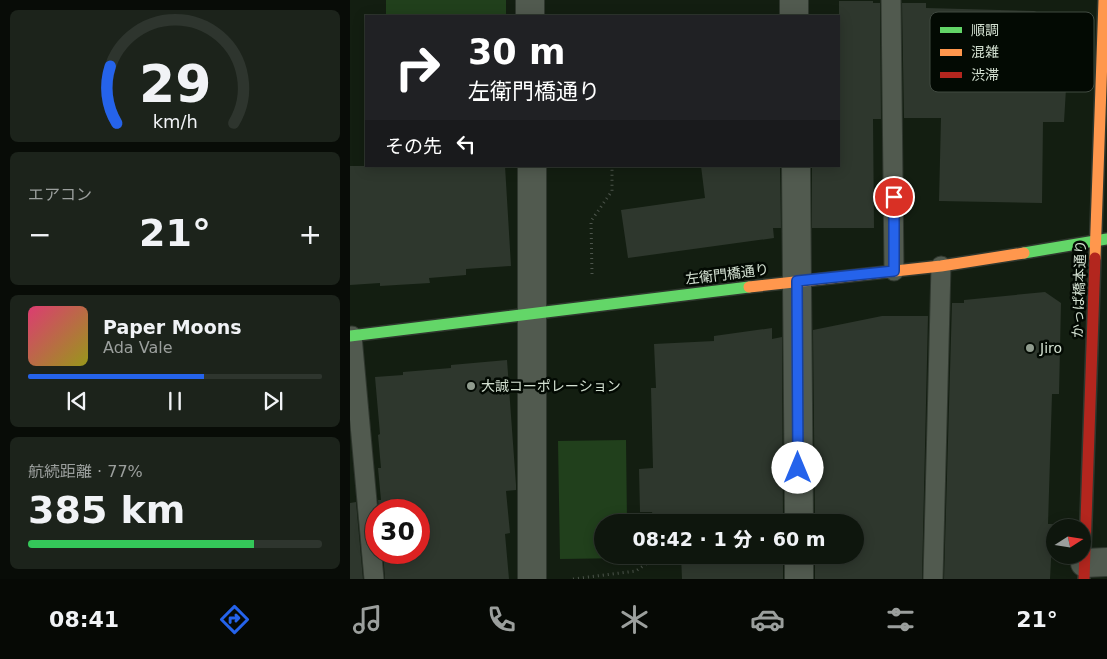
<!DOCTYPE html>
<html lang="ja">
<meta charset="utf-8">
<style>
body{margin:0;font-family:"DejaVu Sans","Noto Sans JP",sans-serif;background:#1c231b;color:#f1f3f6;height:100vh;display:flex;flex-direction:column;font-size:19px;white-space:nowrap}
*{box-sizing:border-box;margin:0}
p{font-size:16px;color:#9b9f9d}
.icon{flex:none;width:28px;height:28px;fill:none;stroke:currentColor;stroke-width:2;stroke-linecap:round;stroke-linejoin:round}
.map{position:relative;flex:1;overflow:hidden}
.side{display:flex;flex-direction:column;gap:10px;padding:10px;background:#080c07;width:350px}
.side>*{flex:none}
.banner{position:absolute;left:15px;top:15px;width:475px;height:152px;border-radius:0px;box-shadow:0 2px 12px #0003,0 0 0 1px #2e352e;background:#202124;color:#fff;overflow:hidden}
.needle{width:32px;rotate:78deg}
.controls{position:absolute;left:696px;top:519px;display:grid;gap:10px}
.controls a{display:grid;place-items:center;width:45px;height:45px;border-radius:50%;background:#0e160d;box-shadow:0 2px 12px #0003,0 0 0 1px #2e352e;font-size:25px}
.speed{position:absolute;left:15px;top:499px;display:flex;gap:10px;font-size:25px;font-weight:700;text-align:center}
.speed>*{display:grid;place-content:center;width:65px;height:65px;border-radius:50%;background:#0e160d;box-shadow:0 2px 12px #0003,0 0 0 1px #2e352e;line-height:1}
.speed .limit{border:8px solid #d22;background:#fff;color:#111}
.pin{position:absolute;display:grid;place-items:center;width:42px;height:42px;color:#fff;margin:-21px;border:2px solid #fff;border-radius:50%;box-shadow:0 1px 5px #0007}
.me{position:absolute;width:55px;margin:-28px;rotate:0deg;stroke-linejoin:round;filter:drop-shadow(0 0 4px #0008)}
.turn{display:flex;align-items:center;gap:18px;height:105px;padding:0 20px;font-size:22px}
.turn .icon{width:65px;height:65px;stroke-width:2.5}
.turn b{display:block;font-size:35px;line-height:42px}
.then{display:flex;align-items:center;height:48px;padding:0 20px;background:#0003;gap:10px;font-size:19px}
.big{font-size:38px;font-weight:800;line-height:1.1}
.side .tile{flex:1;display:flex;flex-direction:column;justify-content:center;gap:8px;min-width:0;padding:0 18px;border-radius:8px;background:#1c231b}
.side .dial{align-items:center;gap:0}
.dial svg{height:130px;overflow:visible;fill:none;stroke:#2e352e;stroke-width:7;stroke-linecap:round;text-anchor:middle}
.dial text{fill:#f1f3f6;stroke:none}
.song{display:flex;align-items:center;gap:15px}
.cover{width:60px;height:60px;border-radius:8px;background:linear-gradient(135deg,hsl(340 70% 55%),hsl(60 70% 35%))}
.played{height:5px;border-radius:2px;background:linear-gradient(90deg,#2563eb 60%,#2e352e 60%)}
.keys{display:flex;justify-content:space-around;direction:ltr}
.heat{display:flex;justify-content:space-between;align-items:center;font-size:28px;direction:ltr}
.charge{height:8px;border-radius:4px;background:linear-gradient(90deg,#34c759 77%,#2e352e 0)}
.trip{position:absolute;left:244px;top:514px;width:270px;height:50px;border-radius:25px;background:#0e160d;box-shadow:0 2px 12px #0003,0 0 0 1px #2e352e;font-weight:800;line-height:50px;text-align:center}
.menu{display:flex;height:80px;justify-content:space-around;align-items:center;background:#060905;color:#9b9f9d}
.menu .icon{width:35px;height:35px}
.menu .current{color:#2563eb}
.menu b{font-size:22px;color:#f1f3f6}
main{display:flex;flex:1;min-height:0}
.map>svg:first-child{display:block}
.green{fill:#21401c}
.building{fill:#2e372d}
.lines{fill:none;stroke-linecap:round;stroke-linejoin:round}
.lane-casing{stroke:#2f372e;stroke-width:21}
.street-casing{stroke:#2f372e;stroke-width:30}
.fast-casing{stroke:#2f372e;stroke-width:14}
.slow-casing{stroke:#2f372e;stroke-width:14}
.jam-casing{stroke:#2f372e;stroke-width:14}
.path{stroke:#4d554c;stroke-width:3;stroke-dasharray:1 4;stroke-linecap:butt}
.lane{stroke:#515a4f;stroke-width:19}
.street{stroke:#515a4f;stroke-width:28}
.fast{stroke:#63d668;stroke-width:11}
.slow{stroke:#ff974d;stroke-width:11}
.jam{stroke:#b3261e;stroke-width:11}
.route-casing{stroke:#184099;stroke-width:12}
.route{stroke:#2563eb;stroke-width:9}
.poi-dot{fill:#909c8e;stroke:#030a03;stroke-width:2}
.labels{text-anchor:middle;stroke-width:5;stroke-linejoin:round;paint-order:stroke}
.street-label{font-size:14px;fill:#d3e0d1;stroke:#030a03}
.poi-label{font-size:14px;fill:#d3e0d1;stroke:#030a03;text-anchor:start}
.key{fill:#030a03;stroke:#414a41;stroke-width:1}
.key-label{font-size:14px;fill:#d3e0d1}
</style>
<main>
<section class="side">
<div class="tile dial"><svg viewBox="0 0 100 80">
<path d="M14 69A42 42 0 1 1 86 69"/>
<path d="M14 69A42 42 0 0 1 10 34" stroke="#2563eb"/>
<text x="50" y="56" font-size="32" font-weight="700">29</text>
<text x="50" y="72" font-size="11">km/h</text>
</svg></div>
<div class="tile"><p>エアコン</p>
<div class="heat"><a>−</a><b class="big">21°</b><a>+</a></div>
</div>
<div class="tile">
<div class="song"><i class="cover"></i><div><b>Paper Moons</b><p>Ada Vale</p></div></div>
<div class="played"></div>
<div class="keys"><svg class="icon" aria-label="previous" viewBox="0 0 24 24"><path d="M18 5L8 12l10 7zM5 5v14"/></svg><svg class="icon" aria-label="pause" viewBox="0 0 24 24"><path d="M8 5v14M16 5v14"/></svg><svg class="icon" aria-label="next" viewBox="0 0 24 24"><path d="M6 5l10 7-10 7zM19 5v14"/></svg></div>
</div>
<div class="tile"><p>航続距離 · 77%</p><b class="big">385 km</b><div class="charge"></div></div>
</section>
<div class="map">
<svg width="757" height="579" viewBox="0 0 757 579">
<rect width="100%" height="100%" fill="#131e11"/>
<g class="green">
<rect x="36" y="0" width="120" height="16"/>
<path d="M276 440 277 522H252V555H277V558L210 559 208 441Z"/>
</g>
<g class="building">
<path d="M489 1H523V3H530L531 119H523L524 228H462V166H489Z"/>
<path d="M552 3H576V8L684 11 695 15 708 23 706 71 717 72 714 122H693L692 203 589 201 591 118H554Z"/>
<path d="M0 166H155L161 266 116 269V275L79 278 80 283 30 286V283L0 285Z"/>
<path d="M351 166H430L431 228H423L424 238 278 258 271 210 355 198Z"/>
<path d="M695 292 711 303 709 394H702L698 524H703L700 579H594L602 303H614V300Z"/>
<path d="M532 316H578L572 579H465V555H505V522H465L463 330Z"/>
<path d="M422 328V339L432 337 433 522H330V516L303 517 302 512H290L289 469 303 468 301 388H306L304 344 364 341V336Z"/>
<path d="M157 360 166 485V490L156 491 160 533 155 534 159 579H35L33 552H69V510H29L28 500H31L28 468H31L28 435 30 434 25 377 53 375V372L101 368V365Z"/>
<path d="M6 502 13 579H0V503Z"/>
<path d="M331 555H433V579H332Z"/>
</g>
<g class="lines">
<g class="lane-casing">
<g id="lane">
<path d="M541 0 544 271"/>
<path d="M2 336 24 579"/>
<path d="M583 579 591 266"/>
</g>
</g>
<g class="street-casing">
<g id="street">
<path d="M180 0V16"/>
<path d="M444 0V16"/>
<path d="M182 166V579"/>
<path d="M446 166 449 522"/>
<path d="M449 555V579"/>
<path d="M735 563 757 562"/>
</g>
</g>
<g class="fast-casing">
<g id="fast">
<path d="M674 253 757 239"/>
<path d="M0 336 399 287"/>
</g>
</g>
<g class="slow-casing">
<g id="slow">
<path d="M745 258 754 0"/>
<path d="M399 287 591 266 674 253"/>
</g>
</g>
<g class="jam-casing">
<path id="jam" d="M734 579 745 258"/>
</g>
<g class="path">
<path d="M242 274 241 221 262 191V166"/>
<path d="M223 579 286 571 300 561 326 558"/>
</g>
<use href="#lane" class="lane"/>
<use href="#street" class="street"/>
<use href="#fast" class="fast"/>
<use href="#slow" class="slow"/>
<use href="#jam" class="jam"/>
</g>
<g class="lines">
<g class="route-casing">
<path id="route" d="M448 468 447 281 544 271V197"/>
</g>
<use href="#route" class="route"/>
</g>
<g class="poi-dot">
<circle cx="680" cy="348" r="5"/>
<circle cx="121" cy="386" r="5"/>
</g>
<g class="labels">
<g class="street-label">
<text transform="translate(377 274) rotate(-7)" y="5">左衛門橋通り</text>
<text transform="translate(729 289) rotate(-88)" y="5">かっぱ橋本通り</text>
</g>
<g class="poi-label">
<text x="690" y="353">Jiro</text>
<text x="131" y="391">大誠コーポレーション</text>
</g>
</g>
<rect x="580" y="12" width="164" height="80" rx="8" class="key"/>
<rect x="590" y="27" width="22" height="6" fill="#63d668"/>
<rect x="590" y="49" width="22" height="7" fill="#ff974d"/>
<rect x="590" y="72" width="22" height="6" fill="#b3261e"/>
<g class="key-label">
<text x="621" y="35">順調</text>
<text x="621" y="57">混雑</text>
<text x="621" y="80">渋滞</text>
</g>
</svg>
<div class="controls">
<a><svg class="needle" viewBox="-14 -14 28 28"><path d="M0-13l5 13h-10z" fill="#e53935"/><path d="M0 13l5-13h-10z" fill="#9b9f9d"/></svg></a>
</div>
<div class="speed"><div class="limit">30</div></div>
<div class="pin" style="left:544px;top:197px;background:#d93025"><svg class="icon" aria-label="arrive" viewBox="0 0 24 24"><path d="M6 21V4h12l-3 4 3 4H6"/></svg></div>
<svg class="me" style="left:448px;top:468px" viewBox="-20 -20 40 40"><circle r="19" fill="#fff"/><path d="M0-13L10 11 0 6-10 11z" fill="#2563eb"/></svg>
<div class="trip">08:42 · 1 分 · 60 m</div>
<div class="banner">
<div class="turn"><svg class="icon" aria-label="right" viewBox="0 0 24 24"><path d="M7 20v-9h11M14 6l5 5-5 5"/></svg><div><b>30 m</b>左衛門橋通り</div></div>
<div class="then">その先<svg class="icon" aria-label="left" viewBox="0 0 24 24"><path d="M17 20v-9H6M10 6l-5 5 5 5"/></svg></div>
</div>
</div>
</main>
<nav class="menu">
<b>08:41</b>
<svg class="icon current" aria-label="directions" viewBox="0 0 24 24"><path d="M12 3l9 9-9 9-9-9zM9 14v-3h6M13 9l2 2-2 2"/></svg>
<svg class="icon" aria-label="music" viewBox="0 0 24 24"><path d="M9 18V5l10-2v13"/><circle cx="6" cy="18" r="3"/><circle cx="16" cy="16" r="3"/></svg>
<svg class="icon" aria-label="phone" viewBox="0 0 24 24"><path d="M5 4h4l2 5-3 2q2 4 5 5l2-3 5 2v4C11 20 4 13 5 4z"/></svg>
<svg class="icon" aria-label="climate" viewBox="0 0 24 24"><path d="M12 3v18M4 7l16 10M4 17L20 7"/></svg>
<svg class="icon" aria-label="car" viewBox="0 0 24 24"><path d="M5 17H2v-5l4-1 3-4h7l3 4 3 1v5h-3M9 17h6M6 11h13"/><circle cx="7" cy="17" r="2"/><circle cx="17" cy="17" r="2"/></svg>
<svg class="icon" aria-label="filters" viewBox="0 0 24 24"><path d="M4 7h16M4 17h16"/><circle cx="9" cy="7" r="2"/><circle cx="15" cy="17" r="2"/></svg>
<b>21°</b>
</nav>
